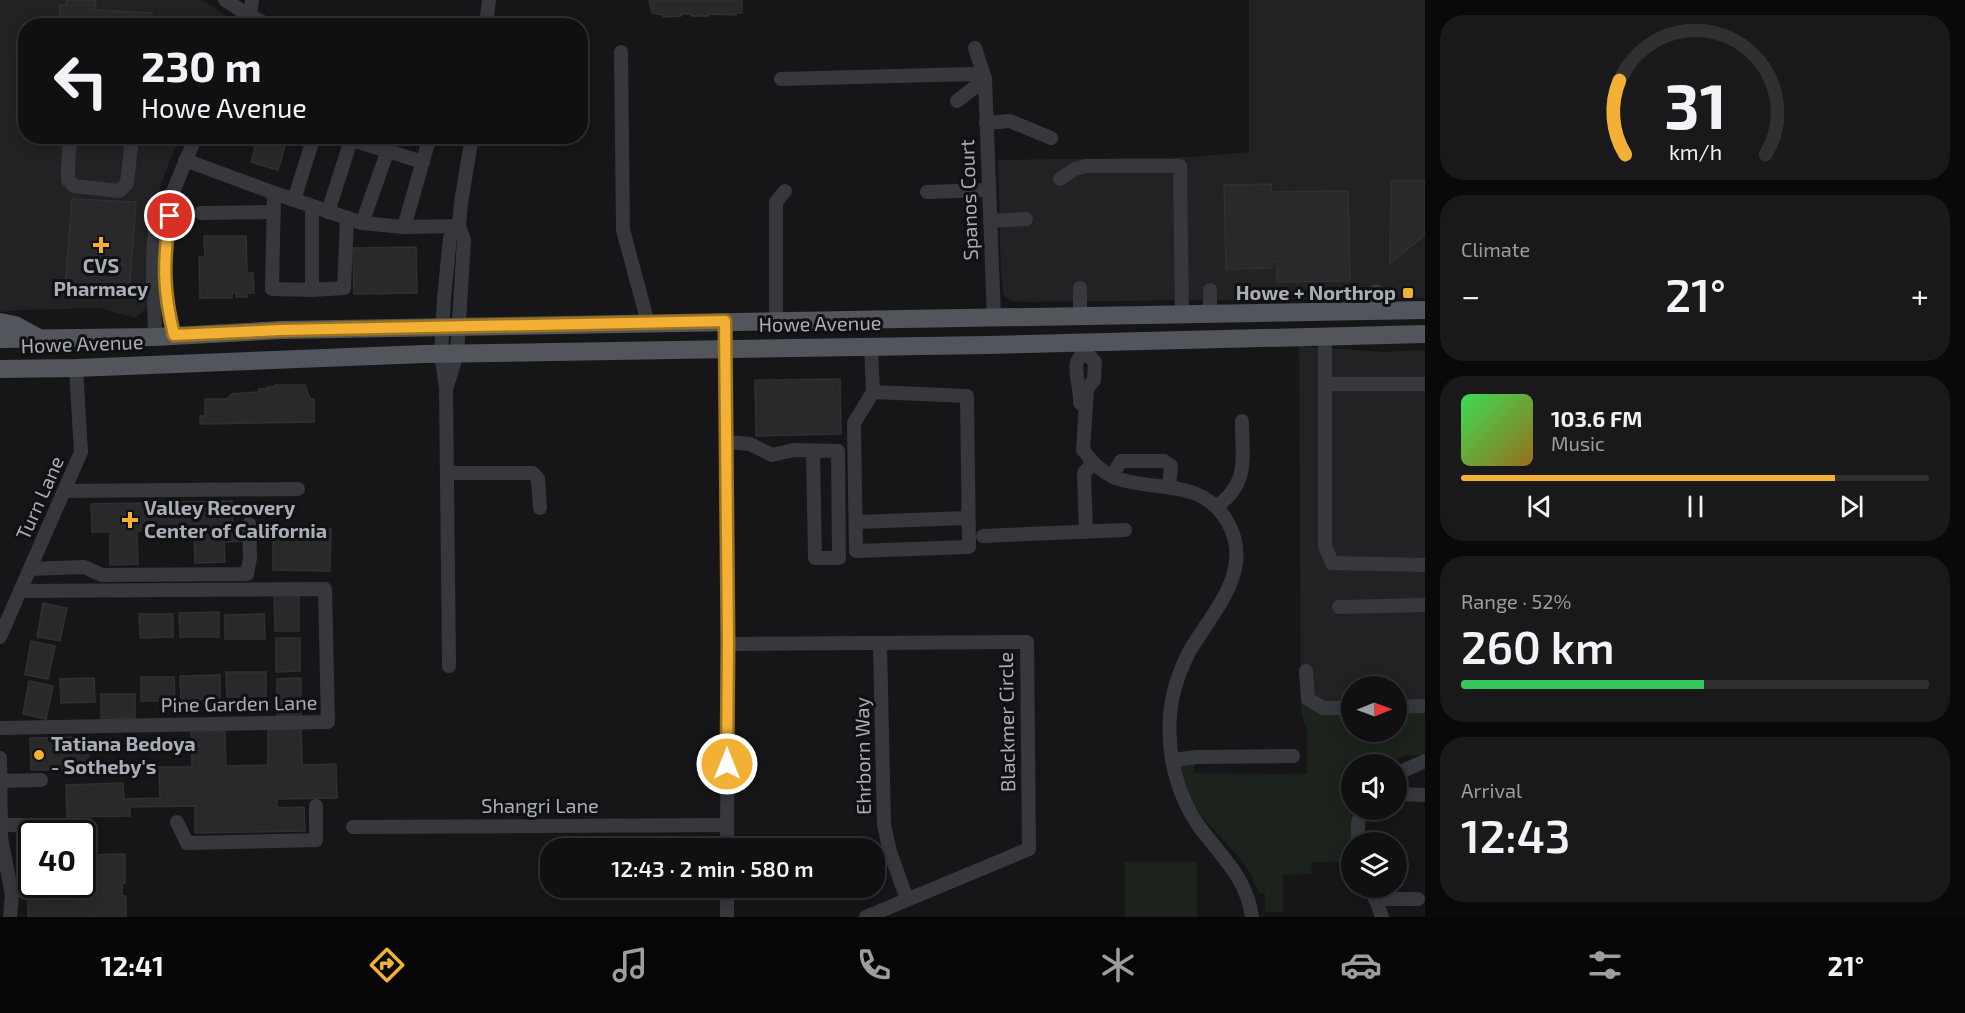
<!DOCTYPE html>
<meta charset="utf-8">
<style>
body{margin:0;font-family:"Exo 2",sans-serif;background:#19191b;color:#f1f3f6;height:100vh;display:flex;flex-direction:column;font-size:22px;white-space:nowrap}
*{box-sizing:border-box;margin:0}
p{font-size:20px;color:#9c9d9f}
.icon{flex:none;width:33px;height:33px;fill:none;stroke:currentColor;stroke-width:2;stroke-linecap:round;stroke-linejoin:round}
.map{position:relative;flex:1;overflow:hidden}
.sheet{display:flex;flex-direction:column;gap:15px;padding:15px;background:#09090a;width:540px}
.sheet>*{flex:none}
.hud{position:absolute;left:18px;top:18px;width:570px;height:126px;border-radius:24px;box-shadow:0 3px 15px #0003,0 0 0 2px #303032;background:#101012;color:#f1f3f6;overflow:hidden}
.needle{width:39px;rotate:89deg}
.controls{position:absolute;left:1341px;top:676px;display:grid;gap:12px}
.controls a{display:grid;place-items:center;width:66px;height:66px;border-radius:50%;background:#101012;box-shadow:0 3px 15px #0003,0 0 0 2px #303032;font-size:30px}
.speed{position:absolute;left:18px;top:820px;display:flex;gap:12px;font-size:30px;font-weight:700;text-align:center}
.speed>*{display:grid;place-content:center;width:78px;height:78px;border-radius:50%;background:#101012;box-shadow:0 3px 15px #0003,0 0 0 2px #303032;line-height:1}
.speed .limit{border:3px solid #111;border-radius:9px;background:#fff;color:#111}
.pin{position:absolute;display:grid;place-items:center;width:51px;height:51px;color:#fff;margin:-26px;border:3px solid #fff;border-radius:50%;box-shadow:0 2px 6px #0007}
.me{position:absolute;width:66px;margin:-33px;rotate:0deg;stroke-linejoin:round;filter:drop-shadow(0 0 4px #0008)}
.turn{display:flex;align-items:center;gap:21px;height:126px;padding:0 24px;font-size:27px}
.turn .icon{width:78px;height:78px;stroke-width:2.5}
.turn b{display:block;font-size:42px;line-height:51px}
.big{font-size:45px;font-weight:600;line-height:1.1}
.sheet .card{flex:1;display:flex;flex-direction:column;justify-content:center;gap:9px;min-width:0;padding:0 21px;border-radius:24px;background:#19191b}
.sheet .dial{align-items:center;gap:0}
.dial svg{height:156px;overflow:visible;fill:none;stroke:#303032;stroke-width:7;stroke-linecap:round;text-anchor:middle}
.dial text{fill:#f1f3f6;stroke:none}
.song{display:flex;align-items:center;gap:18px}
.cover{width:72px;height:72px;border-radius:9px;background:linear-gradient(135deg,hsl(130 70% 55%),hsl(40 70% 35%))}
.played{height:6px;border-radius:3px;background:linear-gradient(90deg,#f2b134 80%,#303032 80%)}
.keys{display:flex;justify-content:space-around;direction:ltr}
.heat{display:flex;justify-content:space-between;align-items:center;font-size:33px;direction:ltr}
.charge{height:9px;border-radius:4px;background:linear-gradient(90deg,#34c759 52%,#303032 0)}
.trip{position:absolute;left:540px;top:838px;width:345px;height:60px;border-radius:24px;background:#101012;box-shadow:0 3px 15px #0003,0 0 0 2px #303032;font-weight:600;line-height:60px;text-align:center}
.tabs{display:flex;height:96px;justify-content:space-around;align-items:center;background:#060607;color:#9c9d9f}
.tabs .icon{width:42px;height:42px}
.tabs .active{color:#f2b134}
.tabs b{font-size:27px;color:#f1f3f6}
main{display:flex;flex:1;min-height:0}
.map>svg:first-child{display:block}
.built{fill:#222225}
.green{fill:#1c231d}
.building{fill:#29292c;stroke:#303034;stroke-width:1.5}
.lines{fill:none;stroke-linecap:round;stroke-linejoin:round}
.minor{stroke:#37383d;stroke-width:14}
.major{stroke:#53555c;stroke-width:18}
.route-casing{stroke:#9d7322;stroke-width:15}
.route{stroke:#f2b134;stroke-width:10}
.poi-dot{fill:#f2b134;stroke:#111113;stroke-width:2}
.labels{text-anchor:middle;stroke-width:6;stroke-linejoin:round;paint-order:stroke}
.street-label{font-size:20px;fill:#a8adb8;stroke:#111113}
.poi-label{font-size:20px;font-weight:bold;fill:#a8adb8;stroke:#111113;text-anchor:start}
</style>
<main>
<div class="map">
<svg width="1425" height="917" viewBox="0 0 1425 917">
<rect width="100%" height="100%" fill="#161618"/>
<g class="built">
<path d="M0 0H202L225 15 228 20V26H26V136L181 137 169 162 151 213 146 308 135 318 101 308 22 310 0 312Z"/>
<path d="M1249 0H1425V298L1014 302 1004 296 1001 277 998 160 1191 157 1249 152Z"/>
<path d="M1299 346 1384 352 1425 350V709H1397L1396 687H1352L1351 710 1301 711Z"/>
</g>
<g class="green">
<path d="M1425 709V755H1406L1387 765H1352L1351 862H1312L1311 874 1283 875V912H1265V893H1259C1255 885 1252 875 1247 868 1224 834 1182 809 1180 763L1194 761V773L1307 774V731L1301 711 1351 710 1352 732H1396L1397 710Z"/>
<rect x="1125" y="862" width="72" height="55"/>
</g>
<g class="building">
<path d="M66 0H96L95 10 152 13 151 26H59L60 5H66Z"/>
<path d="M649 0H742V13H736V15L709 14V16H691V14H681V16L663 17V15L652 13Z"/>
<path d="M258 136H288L278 170 251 162Z"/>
<path d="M1391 181H1425V235L1390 263Z"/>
<path d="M1271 184V192L1348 191 1350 281 1277 282V262H1272V268L1226 269 1224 185Z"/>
<path d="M72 199 136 202 129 294 65 288Z"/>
<path d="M204 236H246L247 273H253L254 293H247V297H236V293H232V298H200L199 257H205Z"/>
<path d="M416 247 417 293 354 294 353 248Z"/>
<path d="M840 379 841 434 756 436 755 380Z"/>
<path d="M275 385H305L310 399H314V422L200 424V416H205V399H227L232 394 259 392V389H267V387H275Z"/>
<path d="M232 501 233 529H243L244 541 224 542 225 562 195 563 194 530 137 531 138 564 110 565V532H92L91 504Z"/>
<path d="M273 528 331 529 330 571 273 570Z"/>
<path d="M299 592V631H275L274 593Z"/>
<path d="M43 603 67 608 60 641 37 637Z"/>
<path d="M219 612V637H180L179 613Z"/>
<path d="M139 614H173V637L140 638Z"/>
<path d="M264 614 265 639H225V615Z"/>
<path d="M276 638H300V671L276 672Z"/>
<path d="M31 641 55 646 48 679 25 675Z"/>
<path d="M226 672H266V696L227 697Z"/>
<path d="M220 675V699L181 700 180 676Z"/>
<path d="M141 677H174L175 701H141Z"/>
<path d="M94 678 95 702 61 703 60 679Z"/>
<path d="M301 678V717H277V679Z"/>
<path d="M29 681 53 686 46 719 23 714Z"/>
<rect x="101" y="694" width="34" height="24"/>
<path d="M301 729 302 765 336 764 337 798 277 799V808L304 807 305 831 195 833V806L130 807V816L67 817 66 785 123 783 124 799 160 798 159 767H192L191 732H225L226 766 268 765V730Z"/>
<path d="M88 737V769L31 770 30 738Z"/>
<path d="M125 854V883H122V896H126V917H28V898H31V883H27V856H32V885H82V855Z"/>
</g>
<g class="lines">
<g class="minor">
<path d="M225 0 250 16 246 26"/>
<path d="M252 0 250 16 271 26"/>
<path d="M486 26 489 0"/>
<path d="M975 48 985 79 994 318"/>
<path d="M621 52 623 230 648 323"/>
<path d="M781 79 972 74 985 79"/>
<path d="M957 101 985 79"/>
<path d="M986 123 1010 121 1051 138"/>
<path d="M339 136 423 162"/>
<path d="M70 142 68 166V180L74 186 119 191 127 183 131 147"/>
<path d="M185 160 274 193 362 223 404 227 459 226"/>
<path d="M1060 179 1075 169 1086 166H1180L1182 315"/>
<path d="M927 192 989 190"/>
<path d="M274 193 272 289 312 290 344 288 347 218"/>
<path d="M294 200 314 136"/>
<path d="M168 204C172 222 166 241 165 260 164 287 168 310 174 335"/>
<path d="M328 212 351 140"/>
<path d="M201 213 274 212"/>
<path d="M990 221 1026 219"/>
<path d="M362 223 393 136"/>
<path d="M404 227 430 136"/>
<path d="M1080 288V317"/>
<path d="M312 290V206"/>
<path d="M1376 311V291"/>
<path d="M1210 314V290"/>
<path d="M725 321 728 644 727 849"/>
<path d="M776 321V202L785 191"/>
<path d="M155 337C155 311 148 229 161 210 162 208 165 206 168 204L196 136"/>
<path d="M871 346 873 392 967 396 969 547 856 551 854 423 873 392"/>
<path d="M1085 352 1095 362 1094 380 1087 389 1083 450C1091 461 1100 471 1113 477 1153 493 1200 476 1227 521 1256 570 1212 612 1189 652 1179 672 1171 695 1170 717 1167 754 1177 794 1198 825 1220 855 1247 878 1252 917"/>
<path d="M1325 384V337"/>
<path d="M1425 384H1325V546L1332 563 1425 565"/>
<path d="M447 386 457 354 464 240 459 226 461 203 472 136"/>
<path d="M1080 403C1081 390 1074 372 1077 362 1080 355 1085 354 1085 345"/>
<path d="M726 442 750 444 772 455 794 450 838 451 839 558H815L813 451"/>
<path d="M447 473H533L538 479 540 508"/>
<path d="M1112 476 1121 461H1164L1171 466 1169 487"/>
<path d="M64 491 298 489"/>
<path d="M1216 507C1250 483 1242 459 1242 421"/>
<path d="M856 522 968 518"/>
<path d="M1086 532 1084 473 1093 463"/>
<path d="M983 536 1125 530"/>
<path d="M30 569 84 567 102 575 247 574 250 558 249 524"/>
<path d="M1339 607 1425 605"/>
<path d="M0 637 81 452 76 368"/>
<path d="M728 644 1027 642 1029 849 866 917"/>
<path d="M880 645 884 825 890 852 907 899"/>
<path d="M449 666 446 388 441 354 444 298 450 238 459 226"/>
<path d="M1306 671 1308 699 1323 708H1352"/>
<path d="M1396 707 1425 706"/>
<path d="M0 728 328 722 325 589 20 591"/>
<path d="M0 758 1 837 12 895 10 917"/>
<path d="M1172 760 1197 757 1293 756"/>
<path d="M1396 774 1425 761"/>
<path d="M0 781 41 780"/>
<path d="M1396 794 1425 795"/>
<path d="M177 822 187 843 316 840V806"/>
<path d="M1 825H35"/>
<path d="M353 827 727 825"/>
<path d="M1358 843V823L1361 810"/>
<path d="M727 888V917"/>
<path d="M1372 888 1382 917"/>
<path d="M1375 899H1418"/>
</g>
<g class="major">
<path d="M0 322 15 325 37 337"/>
<path d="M0 339 155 337 281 330 1425 310"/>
<path d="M0 369 76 368 424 354 988 345 1425 334"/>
</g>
</g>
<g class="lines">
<g class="route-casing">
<path id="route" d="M170 216C163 260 163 291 174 335L281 330 725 321 728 644 727 764"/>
</g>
<use href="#route" class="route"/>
</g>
<g class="poi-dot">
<path d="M98 236h6v6h6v6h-6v6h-6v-6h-6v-6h6z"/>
<rect x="1402" y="287" width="12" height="12" rx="3"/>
<path d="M127 511h6v6h6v6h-6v6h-6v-6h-6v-6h6z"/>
<circle cx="39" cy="755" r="6"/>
</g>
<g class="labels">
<g class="street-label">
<text transform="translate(969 200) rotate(-92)" y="7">Spanos Court</text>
<text transform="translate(820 324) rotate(-1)" y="7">Howe Avenue</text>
<text transform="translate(82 344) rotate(-2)" y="7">Howe Avenue</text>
<text transform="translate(40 498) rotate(-66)" y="7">Turn Lane</text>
<text transform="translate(239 704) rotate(-1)" y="7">Pine Garden Lane</text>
<text transform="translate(1007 722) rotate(-91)" y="7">Blackmer Circle</text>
<text transform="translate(863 756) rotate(-91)" y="7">Ehrborn Way</text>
<text x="540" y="813">Shangri Lane</text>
</g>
<g class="poi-label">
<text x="101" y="273" text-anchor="middle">CVS<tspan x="101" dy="23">Pharmacy</tspan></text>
<text x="1396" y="300" text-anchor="end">Howe + Northrop</text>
<text x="144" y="515">Valley Recovery<tspan x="144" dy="23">Center of California</tspan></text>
<text x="51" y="751">Tatiana Bedoya<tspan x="51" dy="23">- Sotheby's</tspan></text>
</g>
</g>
</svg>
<div class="controls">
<a><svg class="needle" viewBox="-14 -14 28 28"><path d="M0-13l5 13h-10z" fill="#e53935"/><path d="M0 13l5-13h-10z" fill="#9c9d9f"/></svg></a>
<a><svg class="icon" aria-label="sound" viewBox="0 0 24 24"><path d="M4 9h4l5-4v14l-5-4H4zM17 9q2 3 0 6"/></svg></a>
<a><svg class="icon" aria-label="layers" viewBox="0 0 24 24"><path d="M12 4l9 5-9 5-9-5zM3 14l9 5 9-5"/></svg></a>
</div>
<div class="speed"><div class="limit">40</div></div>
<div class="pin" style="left:170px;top:216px;background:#d93025"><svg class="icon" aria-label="arrive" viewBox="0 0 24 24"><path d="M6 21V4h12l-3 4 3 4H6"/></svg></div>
<svg class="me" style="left:727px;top:764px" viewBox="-20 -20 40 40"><circle r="17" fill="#f2b134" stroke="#fff" stroke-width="3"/><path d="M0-11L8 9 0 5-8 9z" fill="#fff"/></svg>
<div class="trip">12:43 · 2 min · 580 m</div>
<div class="hud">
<div class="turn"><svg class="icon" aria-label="left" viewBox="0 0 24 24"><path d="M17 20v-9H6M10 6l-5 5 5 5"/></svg><div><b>230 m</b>Howe Avenue</div></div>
</div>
</div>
<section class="sheet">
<div class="card dial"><svg viewBox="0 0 100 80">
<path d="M14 69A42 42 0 1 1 86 69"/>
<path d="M14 69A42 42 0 0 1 11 31" stroke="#f2b134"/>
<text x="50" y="56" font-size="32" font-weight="700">31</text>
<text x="50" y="72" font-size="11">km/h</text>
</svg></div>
<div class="card"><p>Climate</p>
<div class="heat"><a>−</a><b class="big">21°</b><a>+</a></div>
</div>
<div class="card">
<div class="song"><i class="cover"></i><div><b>103.6 FM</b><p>Music</p></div></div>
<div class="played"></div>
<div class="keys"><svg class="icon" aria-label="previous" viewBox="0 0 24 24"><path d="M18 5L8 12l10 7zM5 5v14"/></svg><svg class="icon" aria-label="pause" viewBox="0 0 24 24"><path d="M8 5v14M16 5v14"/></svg><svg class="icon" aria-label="next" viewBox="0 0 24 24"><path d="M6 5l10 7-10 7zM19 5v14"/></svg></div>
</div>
<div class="card"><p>Range · 52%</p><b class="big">260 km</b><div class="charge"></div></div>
<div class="card"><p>Arrival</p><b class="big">12:43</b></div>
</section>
</main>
<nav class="tabs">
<b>12:41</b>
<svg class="icon active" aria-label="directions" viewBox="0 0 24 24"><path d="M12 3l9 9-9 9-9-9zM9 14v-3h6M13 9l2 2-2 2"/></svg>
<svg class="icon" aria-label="music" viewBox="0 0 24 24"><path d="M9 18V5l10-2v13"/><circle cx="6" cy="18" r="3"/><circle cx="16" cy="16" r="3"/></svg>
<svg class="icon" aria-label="phone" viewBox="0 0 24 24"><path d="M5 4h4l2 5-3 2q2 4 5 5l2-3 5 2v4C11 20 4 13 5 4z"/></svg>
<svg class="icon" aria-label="climate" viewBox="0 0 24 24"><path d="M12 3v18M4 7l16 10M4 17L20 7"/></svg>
<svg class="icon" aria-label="car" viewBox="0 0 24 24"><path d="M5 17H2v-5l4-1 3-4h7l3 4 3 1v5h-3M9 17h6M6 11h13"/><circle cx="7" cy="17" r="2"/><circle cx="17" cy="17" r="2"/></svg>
<svg class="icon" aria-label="filters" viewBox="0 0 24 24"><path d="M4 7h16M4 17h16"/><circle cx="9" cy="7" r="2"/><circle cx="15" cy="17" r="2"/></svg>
<b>21°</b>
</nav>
